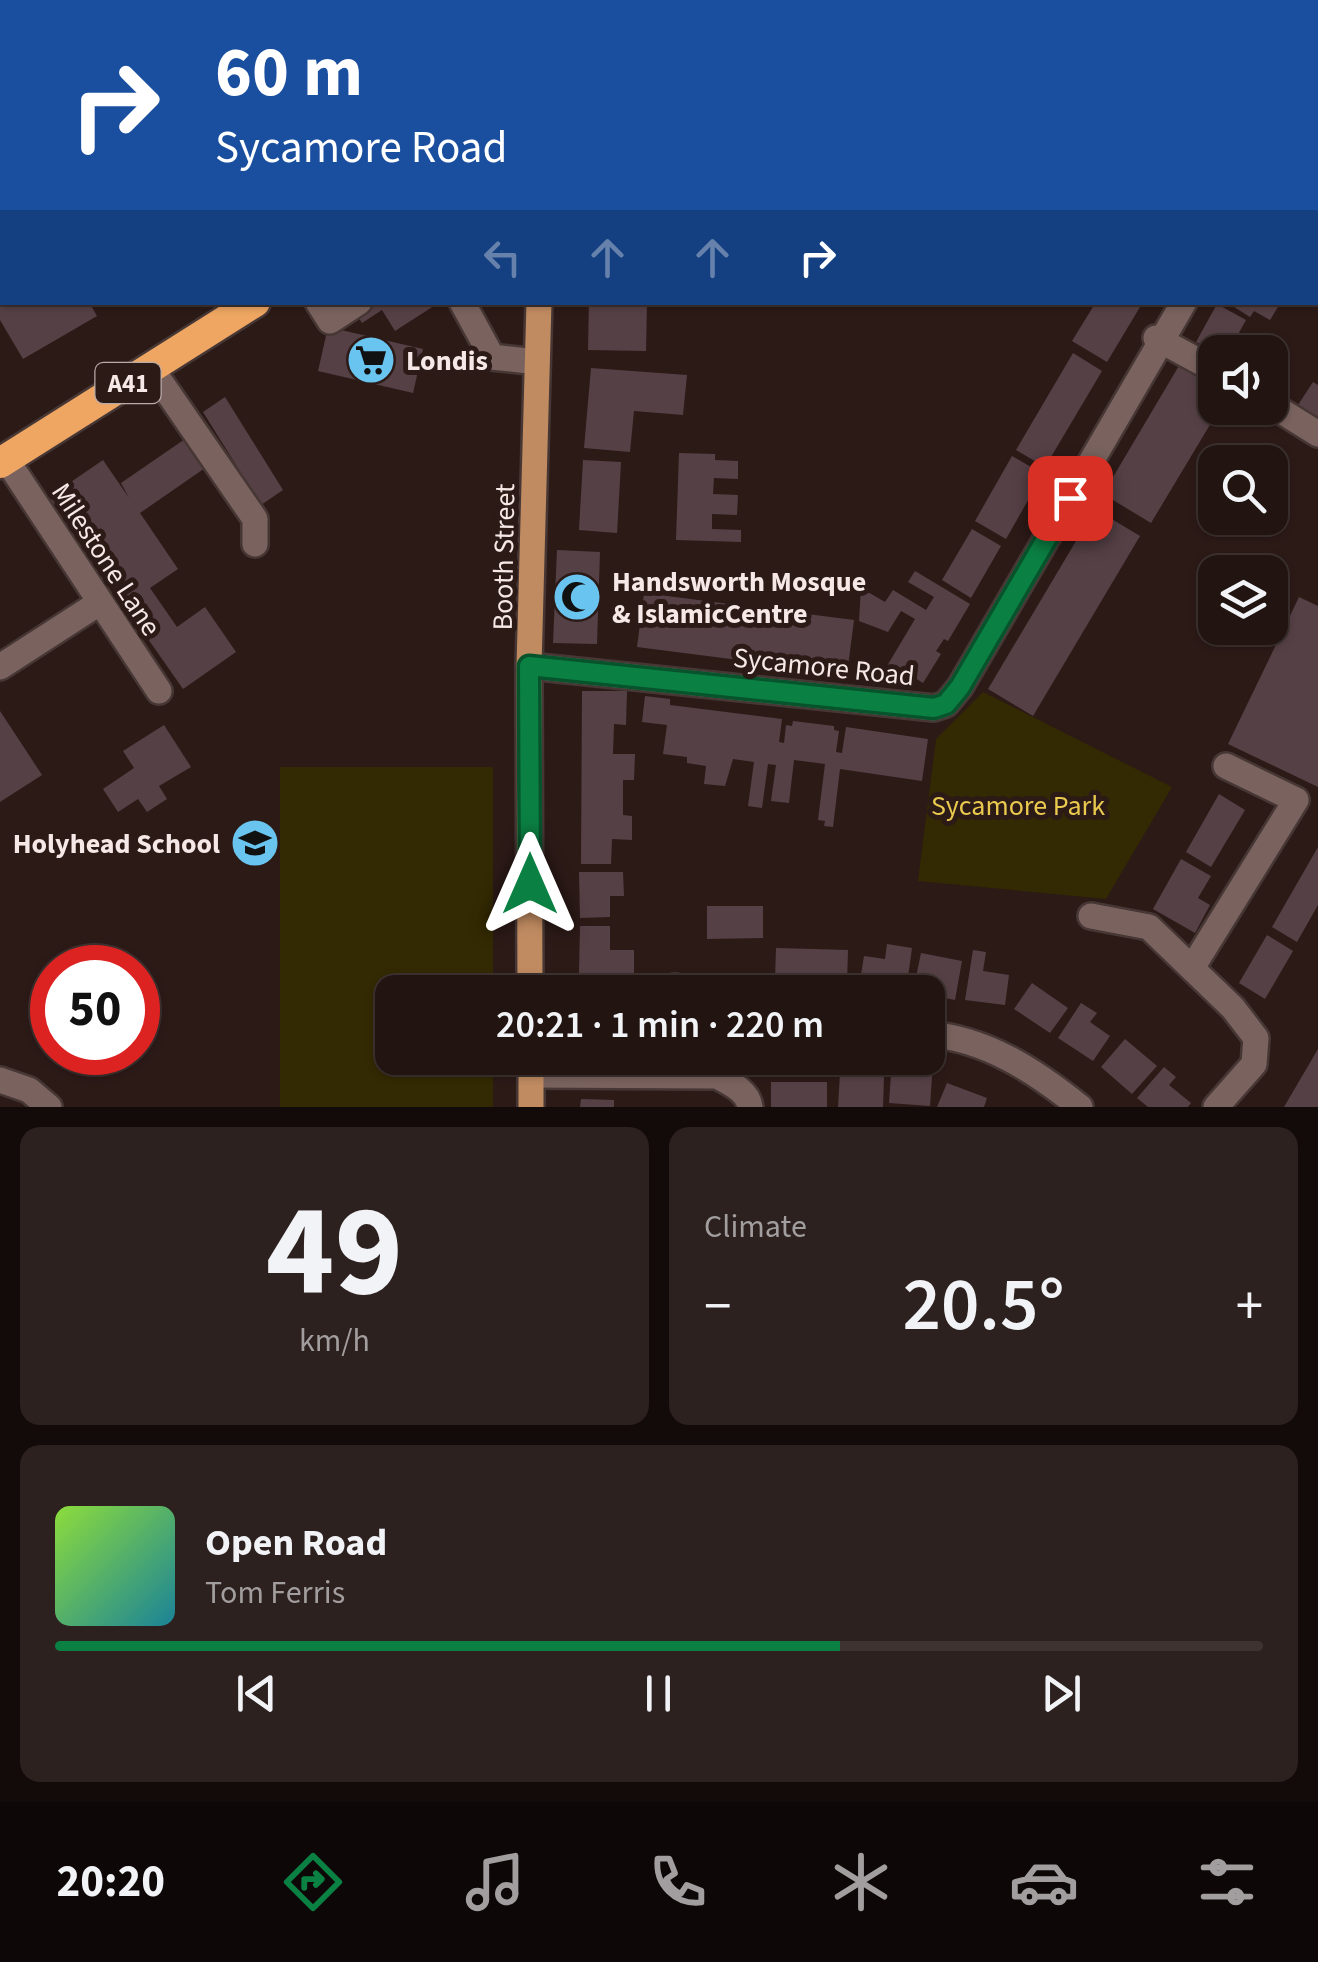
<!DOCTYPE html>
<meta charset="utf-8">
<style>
body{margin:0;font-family:"Source Sans 3",sans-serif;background:#2d211f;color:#f1f3f6;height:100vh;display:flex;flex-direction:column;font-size:38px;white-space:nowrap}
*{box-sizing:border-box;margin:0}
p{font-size:32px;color:#a29e9f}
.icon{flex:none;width:55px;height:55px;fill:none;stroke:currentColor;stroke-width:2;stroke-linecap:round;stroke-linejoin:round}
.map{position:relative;height:1107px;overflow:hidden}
.panel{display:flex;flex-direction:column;gap:20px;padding:20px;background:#120b09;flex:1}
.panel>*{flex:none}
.banner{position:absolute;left:0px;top:0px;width:1320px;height:305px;box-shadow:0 2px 8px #0004,0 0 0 2px #3e3331;background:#1a4fa0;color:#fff;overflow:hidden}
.controls{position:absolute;left:1198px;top:335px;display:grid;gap:20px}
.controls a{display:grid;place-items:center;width:90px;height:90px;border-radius:20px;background:#211411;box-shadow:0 2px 8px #0004,0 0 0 2px #3e3331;font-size:50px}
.speed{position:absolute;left:30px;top:945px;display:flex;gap:20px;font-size:50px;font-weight:700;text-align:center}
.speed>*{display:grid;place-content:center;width:130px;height:130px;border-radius:50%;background:#211411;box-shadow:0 2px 8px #0004,0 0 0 2px #3e3331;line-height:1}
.speed .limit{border:15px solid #d22;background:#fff;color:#111}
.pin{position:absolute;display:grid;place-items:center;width:85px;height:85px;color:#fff;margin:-42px;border-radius:20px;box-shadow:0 5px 15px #0006}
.me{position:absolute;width:110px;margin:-55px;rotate:0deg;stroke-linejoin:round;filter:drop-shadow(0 0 8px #0008)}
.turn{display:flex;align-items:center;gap:35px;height:210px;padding:0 50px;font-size:45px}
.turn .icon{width:130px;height:130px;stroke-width:2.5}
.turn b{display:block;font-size:70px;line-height:85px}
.lanes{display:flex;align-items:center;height:95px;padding:0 50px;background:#0003;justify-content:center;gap:50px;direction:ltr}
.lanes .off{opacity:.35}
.big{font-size:75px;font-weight:600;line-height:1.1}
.panel .widget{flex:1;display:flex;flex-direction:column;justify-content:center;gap:15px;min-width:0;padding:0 35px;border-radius:20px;background:#2d211f}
.panel .dial{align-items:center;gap:0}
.dial b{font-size:130px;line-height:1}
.song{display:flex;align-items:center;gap:30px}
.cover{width:120px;height:120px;border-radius:15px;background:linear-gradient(135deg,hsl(90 70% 55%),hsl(190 70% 35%))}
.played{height:10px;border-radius:5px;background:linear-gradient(90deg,#0b8043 65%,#3e3331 65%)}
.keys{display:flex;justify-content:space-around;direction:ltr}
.heat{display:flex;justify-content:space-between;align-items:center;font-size:55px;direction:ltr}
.panel .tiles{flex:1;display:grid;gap:20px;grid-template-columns:1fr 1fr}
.widget:last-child{grid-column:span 2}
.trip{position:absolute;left:375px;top:975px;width:570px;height:100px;border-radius:20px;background:#211411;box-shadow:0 2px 8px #0004,0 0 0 2px #3e3331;font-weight:600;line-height:100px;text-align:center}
.dock{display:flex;height:160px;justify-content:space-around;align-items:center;background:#0d0807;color:#a29e9f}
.dock .icon{width:70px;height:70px}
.dock .active{color:#0b8043}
.dock b{font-size:45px;color:#f1f3f6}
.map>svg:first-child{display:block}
.green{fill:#332902}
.building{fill:#554046}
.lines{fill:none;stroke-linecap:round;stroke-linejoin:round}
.minor-casing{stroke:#463735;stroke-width:30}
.major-casing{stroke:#463735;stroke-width:30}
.highway-casing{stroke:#463735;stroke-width:35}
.minor{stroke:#7a635f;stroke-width:25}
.major{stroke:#c08b61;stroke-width:25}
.highway{stroke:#eea662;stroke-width:30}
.route-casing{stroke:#07532c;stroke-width:25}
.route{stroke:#0b8043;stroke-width:18}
.labels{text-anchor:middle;stroke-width:10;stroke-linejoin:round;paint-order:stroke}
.shield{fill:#2c1a17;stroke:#b9aaa8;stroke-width:2.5}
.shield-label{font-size:25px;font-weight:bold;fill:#f6e8e6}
.poi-label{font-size:28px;font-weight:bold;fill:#f6e8e6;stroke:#2c1a17;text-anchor:start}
.street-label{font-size:28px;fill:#f6e8e6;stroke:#2c1a17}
.park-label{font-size:28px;fill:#e9c94e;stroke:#2c1a17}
</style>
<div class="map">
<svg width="1318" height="1107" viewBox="0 0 1318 1107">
<rect width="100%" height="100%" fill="#2c1a17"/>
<g class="green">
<path d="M0 0H196L2 2V13Z"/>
<path d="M983 692 1172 787 1106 899 918 881 936 739Z"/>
<path d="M280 767H493V992H392V1058H493V1107H280Z"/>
</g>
<g class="building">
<path d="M0 302H89L97 316 23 359 0 320Z"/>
<path d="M349 302H440L395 331 382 310 362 323Z"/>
<path d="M589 302H647L646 351 588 350Z"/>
<path d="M1096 302H1143L1107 362 1072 341Z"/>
<path d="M1226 302H1281L1270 320 1254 311 1250 317Z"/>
<path d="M1217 304 1246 320 1236 338 1245 343 1239 352H1215L1196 342Z"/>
<path d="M328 327 423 349 413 393 318 371Z"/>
<path d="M1073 353 1102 371 1045 467 1016 450Z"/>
<path d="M1180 364 1215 385V408H1220L1151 523 1103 494Z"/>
<path d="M591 368 687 375 683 415 634 411 630 452 584 448Z"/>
<path d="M1313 382 1318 385V417L1298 405Z"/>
<path d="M225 397 283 490 261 505 203 412Z"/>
<path d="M185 439 205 468 140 513 178 569 150 588 177 627 205 607 236 652 183 689 49 497 103 460 129 498 121 483Z"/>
<path d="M679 453 715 454V460L738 461V479L714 478 713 494 738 495 737 515 712 514V529L741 530V542L676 540Z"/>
<path d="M1012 456 1043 474 1006 539 975 521Z"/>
<path d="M583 460 621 462 617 533 579 530Z"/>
<path d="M1095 509 1140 536 1033 716 988 689Z"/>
<path d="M972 529 1001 546 971 598 942 580Z"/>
<path d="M557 550 600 552 597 644 553 643Z"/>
<path d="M915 571 970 604 948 641 944 639 936 651 941 654 923 683 909 674 904 682 884 671 915 619 901 611 888 632 859 621 861 588 885 602 893 590 926 610 934 597 908 582Z"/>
<path d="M644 593 854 620 847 674 637 647Z"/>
<path d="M1299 597 1318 606V787L1228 744Z"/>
<path d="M582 691H627L626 725 614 724 613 754H635L634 780H623V815L632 816V840L612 839 611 864H581Z"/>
<path d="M645 696 670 699V705L782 719 779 742 784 743 786 725 792 726 793 721 834 726V730L839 731 836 752 842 753 846 727 928 739 922 781 840 769 833 827 824 826 825 821 818 820 825 764 794 760 789 803 771 801 776 765 768 764 762 808 748 806 754 762 733 759 725 786 704 784 706 766 687 763V757L663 754 667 725 642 722Z"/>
<path d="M0 711 42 775 0 802Z"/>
<path d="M164 725 191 767 159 786 167 799 147 812 138 799 118 812 103 789 134 768 123 751Z"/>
<path d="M1219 794 1245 810 1211 867 1186 852Z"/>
<path d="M1318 847V905L1297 942 1272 927Z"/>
<path d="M1181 859 1211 876 1198 898 1210 905 1195 933 1153 909Z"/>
<path d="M579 872H623L624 896H610V917L580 918Z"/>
<path d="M707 906H763V938L707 939Z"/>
<path d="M580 926H610V950H634V973H579Z"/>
<path d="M1267 935 1293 951 1265 999 1239 983Z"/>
<path d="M887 944 912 948 906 992 859 987 864 956 885 959Z"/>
<path d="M776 948 848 950 847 982 775 981Z"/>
<path d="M973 950 986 952 983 971 1009 975 1005 1005 965 1000Z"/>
<path d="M921 953 962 961 955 1000 913 992Z"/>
<path d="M615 981V992H580V982Z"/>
<path d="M1032 983 1068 1008 1050 1033 1014 1009Z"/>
<path d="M704 987 737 988V992H704Z"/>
<path d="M1081 1003 1097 1013 1090 1022 1110 1036 1093 1061 1058 1038Z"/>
<path d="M1125 1039 1157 1066 1132 1094 1101 1067Z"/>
<path d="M1318 1049V1107H1284Z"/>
<path d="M1164 1067 1176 1077 1169 1085 1191 1103 1188 1107H1148L1137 1098Z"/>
<path d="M840 1073 884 1076 883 1107H838Z"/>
<path d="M891 1074 932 1076 930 1106 889 1103Z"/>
<rect x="771" y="1082" width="56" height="25"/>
<path d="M947 1083 987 1098 984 1107H937Z"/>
<path d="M581 1099 614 1100V1107H580Z"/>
</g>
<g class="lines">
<g class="minor-casing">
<g id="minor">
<path d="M406 0 410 2"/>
<path d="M314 2 316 0"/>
<path d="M1106 2 1108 0"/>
<path d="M1318 75V74"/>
<path d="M318 302 330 321 359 302"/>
<path d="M462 302 492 357 537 362"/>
<path d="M1156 338 1215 370"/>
<path d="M151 368 255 519V544"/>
<path d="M1270 404 1318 434"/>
<path d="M6 459 159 691"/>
<path d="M529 666 934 708 946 704 960 687 1184 302"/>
<path d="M0 667 99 603"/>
<path d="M1091 916 1149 927 1233 1008 1256 1038 1254 1064 1216 1107"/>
<path d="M1192 968 1296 800 1226 766"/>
<path d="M675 992V987"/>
<path d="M928 1034C987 1039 1035 1071 1080 1107"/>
<path d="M531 1075 717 1076C730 1083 748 1091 750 1107"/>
<path d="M0 1080 29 1090 49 1107"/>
</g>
</g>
<g class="major-casing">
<g id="major">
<path d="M530 992 529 666 539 302"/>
<path d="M531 1058V1107"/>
</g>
</g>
<g class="highway-casing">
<g id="highway">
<path d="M587 2 589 0"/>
<path d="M0 463 255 302"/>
</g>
</g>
<use href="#minor" class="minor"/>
<use href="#major" class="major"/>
<use href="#highway" class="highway"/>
</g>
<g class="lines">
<g class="route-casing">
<path id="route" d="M530 884 529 666 934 708 946 704 960 687 1070 498"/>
</g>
<use href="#route" class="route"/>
</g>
<defs>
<g id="supermarket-disc" transform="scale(2.5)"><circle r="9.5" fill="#69c4f0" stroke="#2c1a17"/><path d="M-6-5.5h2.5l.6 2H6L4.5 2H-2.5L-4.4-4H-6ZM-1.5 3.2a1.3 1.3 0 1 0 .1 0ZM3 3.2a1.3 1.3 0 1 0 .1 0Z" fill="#111"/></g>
<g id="mosque-disc" transform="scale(2.5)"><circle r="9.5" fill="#69c4f0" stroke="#2c1a17"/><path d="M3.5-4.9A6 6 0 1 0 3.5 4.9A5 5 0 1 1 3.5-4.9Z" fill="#111"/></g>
<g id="school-disc" transform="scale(2.5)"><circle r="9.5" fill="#69c4f0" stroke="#2c1a17"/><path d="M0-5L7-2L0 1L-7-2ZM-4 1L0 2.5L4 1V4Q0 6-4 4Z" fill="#111"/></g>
</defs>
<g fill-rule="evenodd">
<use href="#supermarket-disc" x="371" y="360"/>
<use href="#mosque-disc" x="577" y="597"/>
<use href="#school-disc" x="255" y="843"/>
</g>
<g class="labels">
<rect class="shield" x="95.5" y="363" width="65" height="40" rx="8"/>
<g class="shield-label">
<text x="128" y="392">A41</text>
</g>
<g class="poi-label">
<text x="406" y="370">Londis</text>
<text x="612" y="591">Handsworth Mosque<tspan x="612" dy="32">&amp; IslamicCentre</tspan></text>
<text x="220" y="853" text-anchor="end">Holyhead School</text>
</g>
<g class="street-label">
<text transform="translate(503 557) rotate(-89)" y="10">Booth Street</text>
<text transform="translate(107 559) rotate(57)" y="10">Milestone Lane</text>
<text transform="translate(824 666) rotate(6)" y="10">Sycamore Road</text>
</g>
<g class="park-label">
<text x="1018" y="815">Sycamore Park</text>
</g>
</g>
</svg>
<div class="controls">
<a><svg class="icon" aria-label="sound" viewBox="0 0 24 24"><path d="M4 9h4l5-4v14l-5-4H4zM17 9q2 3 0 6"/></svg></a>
<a><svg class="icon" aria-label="search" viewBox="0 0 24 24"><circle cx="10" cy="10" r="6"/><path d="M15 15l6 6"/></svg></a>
<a><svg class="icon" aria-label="layers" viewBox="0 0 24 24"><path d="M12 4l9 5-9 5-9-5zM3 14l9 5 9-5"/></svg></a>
</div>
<div class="speed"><div class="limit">50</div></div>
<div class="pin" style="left:1070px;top:498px;background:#d93025"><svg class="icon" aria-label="arrive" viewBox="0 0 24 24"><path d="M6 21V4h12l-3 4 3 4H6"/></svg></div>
<svg class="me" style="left:530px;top:884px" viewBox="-20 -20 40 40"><path d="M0-17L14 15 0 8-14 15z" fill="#0b8043" stroke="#fff" stroke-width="4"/></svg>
<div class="trip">20:21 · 1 min · 220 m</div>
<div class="banner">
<div class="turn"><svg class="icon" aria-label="right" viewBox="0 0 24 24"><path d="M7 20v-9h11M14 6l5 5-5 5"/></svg><div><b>60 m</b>Sycamore Road</div></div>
<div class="lanes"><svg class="icon off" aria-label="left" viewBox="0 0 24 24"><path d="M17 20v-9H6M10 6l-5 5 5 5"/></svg><svg class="icon off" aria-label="ahead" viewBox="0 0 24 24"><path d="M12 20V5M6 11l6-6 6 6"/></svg><svg class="icon off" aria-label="ahead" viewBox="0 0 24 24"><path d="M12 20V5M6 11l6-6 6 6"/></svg><svg class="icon" aria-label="right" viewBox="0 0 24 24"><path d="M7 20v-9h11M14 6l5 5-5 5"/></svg></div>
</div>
</div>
<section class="panel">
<div class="tiles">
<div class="widget dial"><b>49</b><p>km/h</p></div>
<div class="widget"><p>Climate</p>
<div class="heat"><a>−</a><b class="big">20.5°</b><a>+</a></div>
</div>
<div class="widget">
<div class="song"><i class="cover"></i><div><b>Open Road</b><p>Tom Ferris</p></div></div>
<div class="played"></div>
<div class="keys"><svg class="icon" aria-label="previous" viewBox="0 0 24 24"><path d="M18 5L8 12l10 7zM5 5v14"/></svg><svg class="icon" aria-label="pause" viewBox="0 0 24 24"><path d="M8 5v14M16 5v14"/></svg><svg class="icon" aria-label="next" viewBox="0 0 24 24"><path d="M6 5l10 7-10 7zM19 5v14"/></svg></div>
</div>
</div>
</section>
<nav class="dock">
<b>20:20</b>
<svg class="icon active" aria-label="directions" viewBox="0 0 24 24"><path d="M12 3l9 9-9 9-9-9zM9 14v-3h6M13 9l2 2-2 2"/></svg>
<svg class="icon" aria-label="music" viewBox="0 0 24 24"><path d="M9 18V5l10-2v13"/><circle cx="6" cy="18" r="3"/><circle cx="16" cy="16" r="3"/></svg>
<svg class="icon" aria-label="phone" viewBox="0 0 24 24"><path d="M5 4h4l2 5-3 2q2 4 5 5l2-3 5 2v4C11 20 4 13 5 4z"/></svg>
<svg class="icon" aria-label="climate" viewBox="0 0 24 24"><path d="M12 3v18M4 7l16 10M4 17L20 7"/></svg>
<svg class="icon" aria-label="car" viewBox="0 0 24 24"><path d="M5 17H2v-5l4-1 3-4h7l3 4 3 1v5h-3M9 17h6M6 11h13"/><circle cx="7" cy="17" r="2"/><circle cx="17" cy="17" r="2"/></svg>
<svg class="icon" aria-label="filters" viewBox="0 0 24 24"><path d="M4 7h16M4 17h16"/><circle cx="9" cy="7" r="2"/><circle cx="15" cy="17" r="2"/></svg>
</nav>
